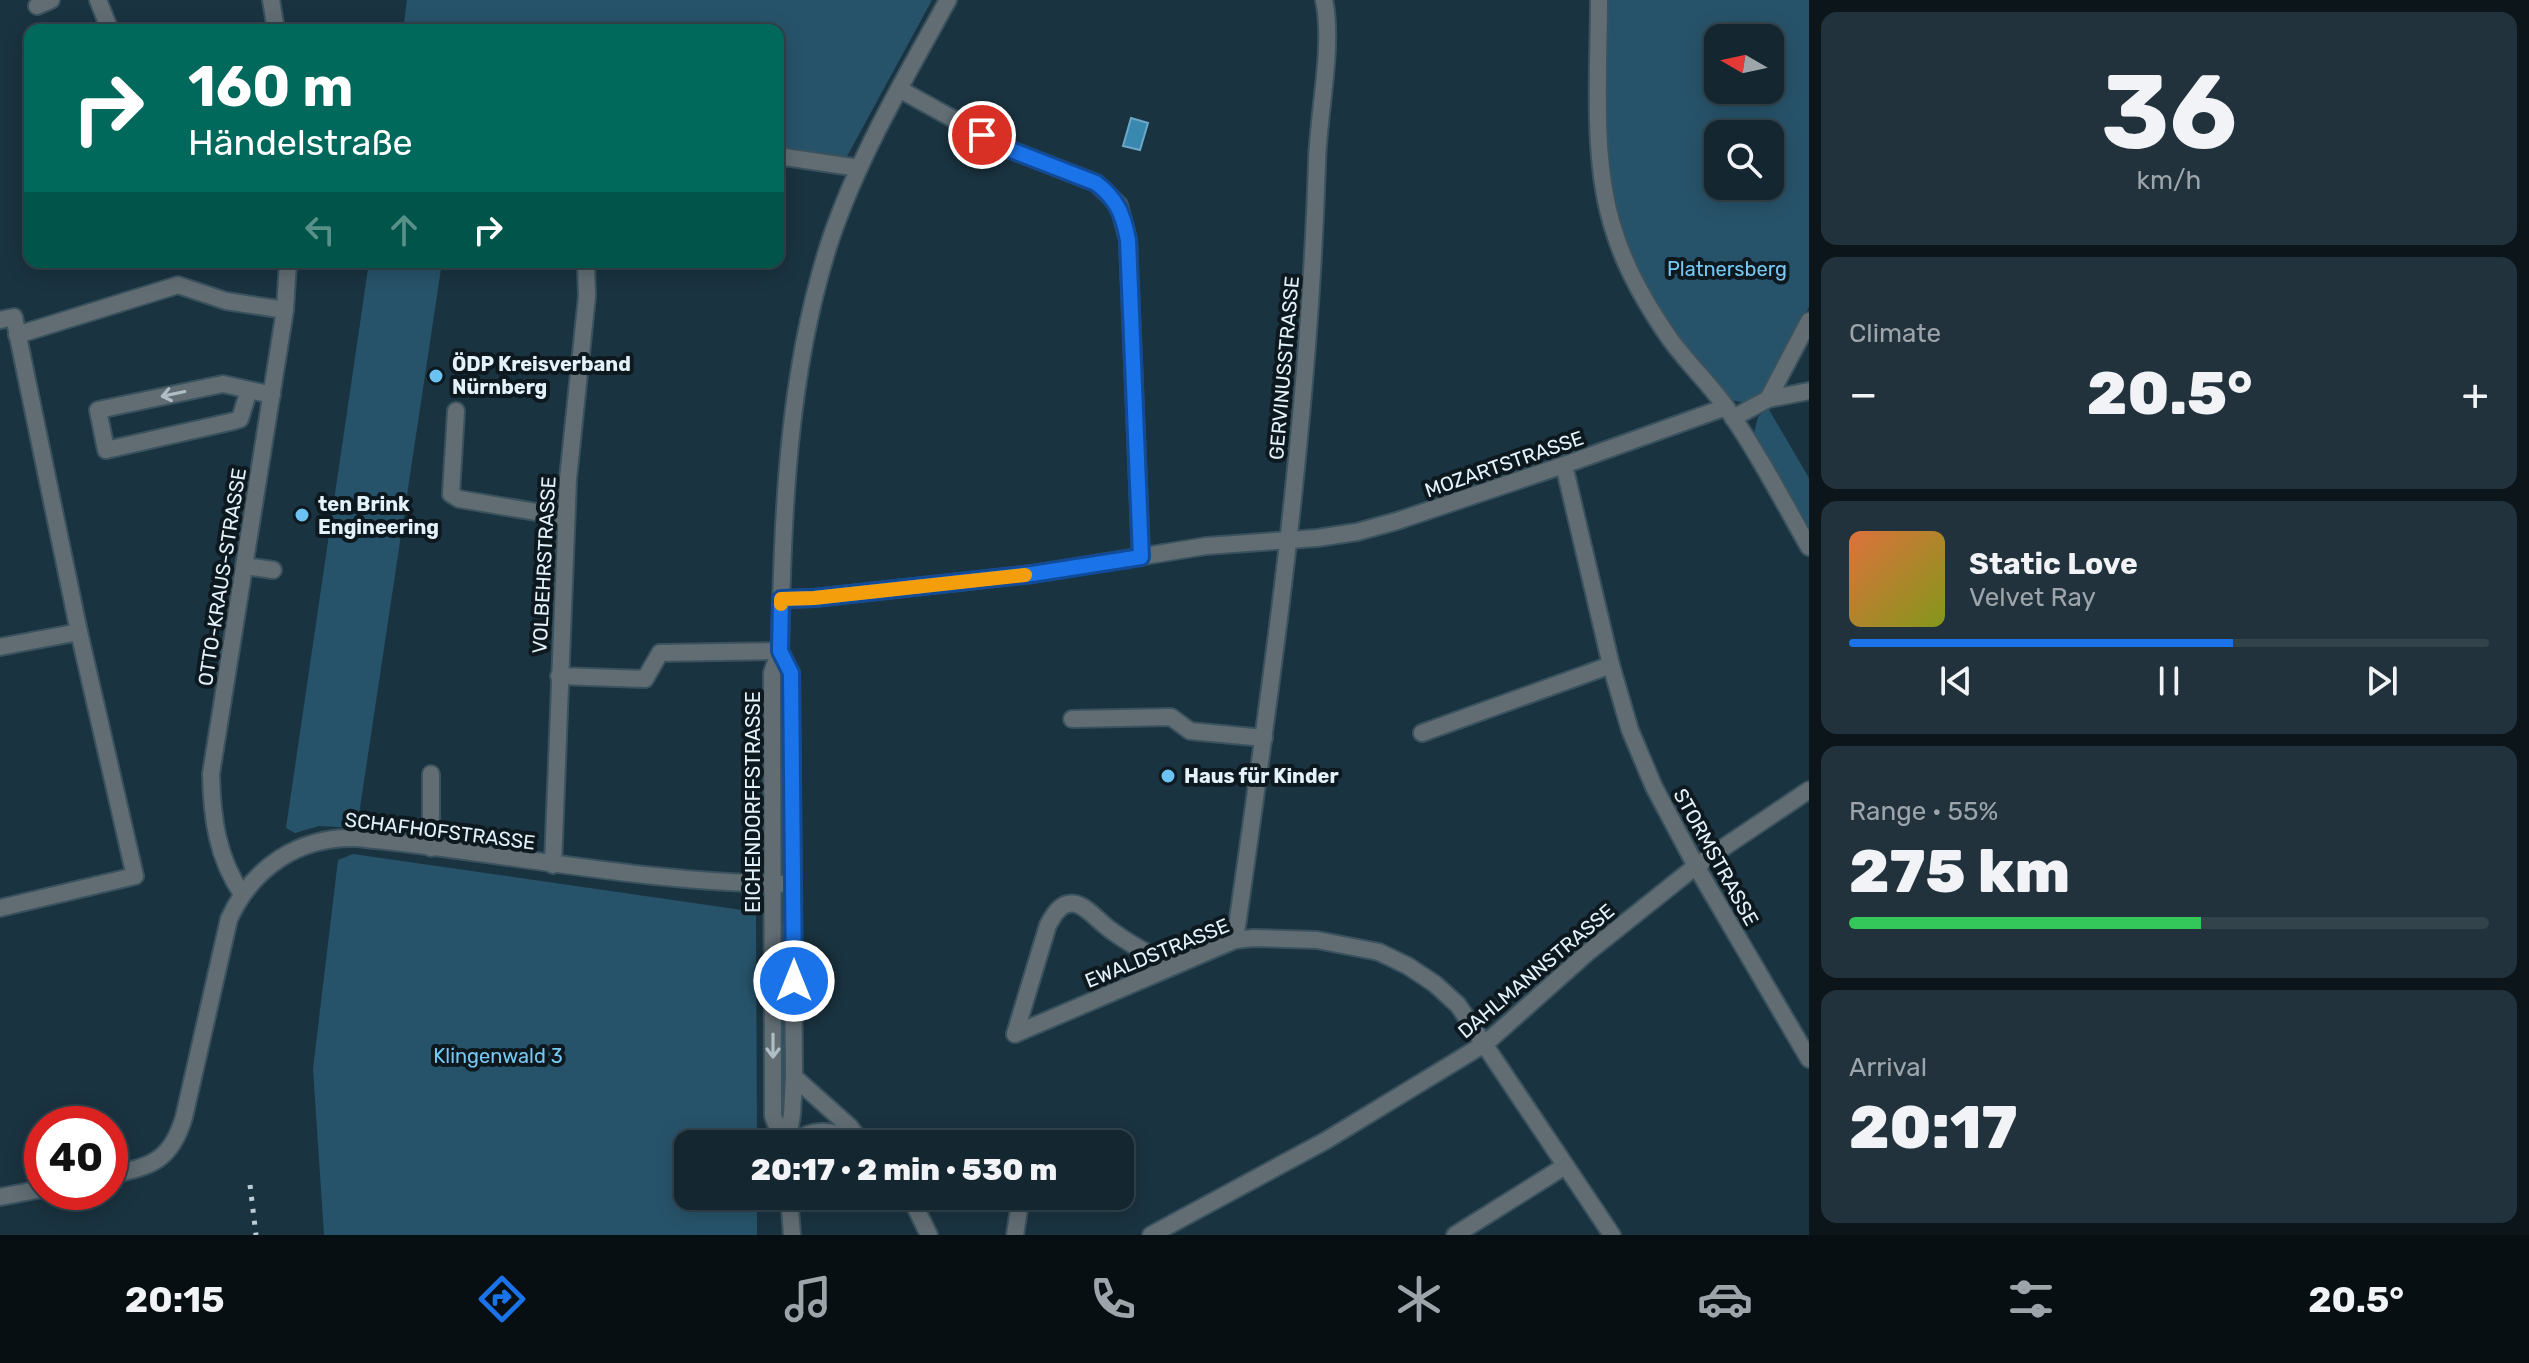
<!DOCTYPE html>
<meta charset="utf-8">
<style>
body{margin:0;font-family:Rubik,sans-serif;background:#21323c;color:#f1f3f6;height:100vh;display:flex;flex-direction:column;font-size:30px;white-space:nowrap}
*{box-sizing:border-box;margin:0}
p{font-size:26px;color:#9da5ab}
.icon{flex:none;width:44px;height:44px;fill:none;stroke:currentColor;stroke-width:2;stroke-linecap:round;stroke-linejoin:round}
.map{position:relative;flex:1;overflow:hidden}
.side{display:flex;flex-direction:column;gap:12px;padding:12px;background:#0b151a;width:720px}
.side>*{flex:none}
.banner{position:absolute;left:24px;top:24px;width:760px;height:244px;border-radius:16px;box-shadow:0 4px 20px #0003,0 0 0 2px #33434c;background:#00695c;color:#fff;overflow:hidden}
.needle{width:52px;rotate:279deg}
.tools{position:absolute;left:1704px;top:24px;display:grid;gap:16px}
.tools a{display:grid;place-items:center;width:80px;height:80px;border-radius:16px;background:#142630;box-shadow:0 4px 20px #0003,0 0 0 2px #33434c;font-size:40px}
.speed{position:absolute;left:24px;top:1106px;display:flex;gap:16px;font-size:40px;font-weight:700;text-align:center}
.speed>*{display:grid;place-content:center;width:104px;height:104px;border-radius:50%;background:#142630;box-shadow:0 4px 20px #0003,0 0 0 2px #33434c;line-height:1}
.speed .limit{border:12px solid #d22;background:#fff;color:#111}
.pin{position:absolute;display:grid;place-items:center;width:68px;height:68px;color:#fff;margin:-34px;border:4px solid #fff;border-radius:50%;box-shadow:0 2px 8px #0007}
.me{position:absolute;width:88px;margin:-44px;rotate:0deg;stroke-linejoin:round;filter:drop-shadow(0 0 6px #0008)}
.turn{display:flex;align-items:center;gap:28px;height:168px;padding:0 32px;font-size:36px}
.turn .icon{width:104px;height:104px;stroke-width:2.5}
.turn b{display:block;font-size:56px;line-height:68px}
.lanes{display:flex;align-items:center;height:76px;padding:0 32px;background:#0003;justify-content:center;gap:40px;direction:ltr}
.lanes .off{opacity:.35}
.big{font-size:60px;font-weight:800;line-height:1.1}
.side .tile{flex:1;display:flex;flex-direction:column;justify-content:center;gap:12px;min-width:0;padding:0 28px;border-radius:16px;background:#21323c}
.side .dial{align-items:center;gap:0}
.dial b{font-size:104px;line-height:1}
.song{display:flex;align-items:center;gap:24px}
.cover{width:96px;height:96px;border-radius:12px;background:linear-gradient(135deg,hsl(20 70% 55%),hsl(70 70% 35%))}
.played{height:8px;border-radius:4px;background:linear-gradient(90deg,#1a73e8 60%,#33434c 60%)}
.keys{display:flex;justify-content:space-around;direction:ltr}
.heat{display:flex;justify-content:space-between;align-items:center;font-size:44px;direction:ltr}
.charge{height:12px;border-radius:6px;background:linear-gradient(90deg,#34c759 55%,#33434c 0)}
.trip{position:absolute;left:674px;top:1130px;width:460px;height:80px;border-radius:16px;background:#142630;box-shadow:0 4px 20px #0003,0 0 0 2px #33434c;font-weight:800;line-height:80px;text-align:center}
.tab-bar{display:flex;height:128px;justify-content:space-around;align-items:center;background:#080f13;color:#9da5ab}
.tab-bar .icon{width:56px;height:56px}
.tab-bar .active{color:#1a73e8}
.tab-bar b{font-size:36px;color:#f1f3f6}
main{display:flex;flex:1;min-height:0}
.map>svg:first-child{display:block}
.green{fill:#27536a;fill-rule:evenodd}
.water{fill:#3988af;stroke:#6ca8c6;stroke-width:2}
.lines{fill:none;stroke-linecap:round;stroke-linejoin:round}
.minor-casing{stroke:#3a525e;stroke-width:20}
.minor{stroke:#616d73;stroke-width:16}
.rail{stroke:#bbccd5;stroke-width:5;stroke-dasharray:4 8;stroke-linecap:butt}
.oneway{stroke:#afbdc4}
.route-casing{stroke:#114b97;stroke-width:20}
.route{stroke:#1a73e8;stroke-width:14}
.slow{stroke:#f59e0b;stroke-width:14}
.poi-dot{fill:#6ac3f1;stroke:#0e191f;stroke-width:3}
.labels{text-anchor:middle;stroke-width:8;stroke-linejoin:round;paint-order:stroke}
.park-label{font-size:20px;fill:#77c9f4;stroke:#0e191f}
.poi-label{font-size:20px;font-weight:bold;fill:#e3f2fa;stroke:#0e191f;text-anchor:start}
.street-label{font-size:20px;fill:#e3f2fa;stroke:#0e191f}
</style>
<main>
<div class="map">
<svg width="1809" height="1235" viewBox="0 0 1809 1235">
<rect width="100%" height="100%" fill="#1a3340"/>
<g class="green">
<path d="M407 0H932L845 160 778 150V30H403Z"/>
<path d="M1606 0H1809V307L1761 394 1745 403 1727 399 1668 329 1626 250 1607 173ZM1718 38H1770V90H1718ZM1718 134H1770V186H1718Z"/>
<path d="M369 262H442L357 828 319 826 295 833 286 828Z"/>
<path d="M1768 408 1809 478V530L1754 433 1758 417Z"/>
<path d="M782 672 785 674V845H781Z"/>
<path d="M353 854 756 912 757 1144H688V1196H757V1235H324L313 1069 338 860Z"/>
<path d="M781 924H785V1117L782 1115Z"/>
</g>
<path class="water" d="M1131 118 1148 123 1140 150 1123 146Z"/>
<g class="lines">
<g class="minor-casing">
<g id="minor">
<path d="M98 0 110 30"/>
<path d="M271 0 276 30"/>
<path d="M1599 0C1599 73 1591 161 1614 231 1626 270 1647 306 1670 339 1688 364 1711 385 1728 410 1758 453 1783 501 1809 547"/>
<path d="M37 6 51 0"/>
<path d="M899 89 1006 148 1096 183 1119 205 1128 240 1141 557"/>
<path d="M778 156 859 168"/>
<path d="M0 320 14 317 79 632 135 876 0 908"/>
<path d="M17 335 178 285 226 301 285 310"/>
<path d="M249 390 240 419 234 421 106 450 98 410 223 384 272 395"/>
<path d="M1768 399 1809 321"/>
<path d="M456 411 451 494 459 499 566 517"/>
<path d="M1733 418 1768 399 1809 391"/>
<path d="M1564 465 1611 665 1630 730 1654 787 1696 866 1809 1059"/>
<path d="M245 566 273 570"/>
<path d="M781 599 814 598 1032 574 1206 546 1317 538 1357 532 1397 521 1564 465 1726 407"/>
<path d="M0 647 79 632"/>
<path d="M780 651 791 673 794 1077 792 1114 787 1144"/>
<path d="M559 676 645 679 660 653 780 651"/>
<path d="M1072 719 1171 717 1190 731 1264 738"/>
<path d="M1422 733 1611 665"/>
<path d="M431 848V774"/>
<path d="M553 865 568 479 587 296 586 267"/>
<path d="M242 894C217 857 212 818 211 774L285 310 288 262"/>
<path d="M1235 940C1272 682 1309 424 1317 163 1318 114 1334 45 1324 0"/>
<path d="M1015 1034 1235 940 1254 938 1317 940 1379 952 1408 966 1435 984 1458 1005 1612 1235"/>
<path d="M1015 1034 1048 925C1054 914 1061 901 1076 904 1088 907 1101 924 1112 931 1131 945 1152 956 1173 966"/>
<path d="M794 1077 850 1127 863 1144"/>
<path d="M784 1144 773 1116 772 673 780 651C783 513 787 374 830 241 859 155 905 78 948 0"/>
<path d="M791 1144C816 1124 833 1132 861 1142"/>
<path d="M110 1175C152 1166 171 1161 184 1117L229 919C253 867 299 836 357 838 502 852 646 884 793 884"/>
<path d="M789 1196 792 1235"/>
<path d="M910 1196 929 1235"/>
<path d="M0 1197 42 1189"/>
<path d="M1015 1235 1021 1196"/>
<path d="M1151 1235 1325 1141 1486 1043 1587 953 1696 866 1809 790"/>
<path d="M1455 1235 1565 1166"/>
</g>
</g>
<use href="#minor" class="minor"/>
<path class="rail" d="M250 1185 256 1235"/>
</g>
<defs><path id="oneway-shaft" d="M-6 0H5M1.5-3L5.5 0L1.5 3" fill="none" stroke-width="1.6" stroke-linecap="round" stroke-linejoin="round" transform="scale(2)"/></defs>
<g class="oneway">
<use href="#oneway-shaft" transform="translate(173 394) rotate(168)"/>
<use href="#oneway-shaft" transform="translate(773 1046) rotate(90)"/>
</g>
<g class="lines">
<g class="route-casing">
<path id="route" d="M794 981 791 673 780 651 781 599 814 598 1032 574 1141 557 1128 240C1123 214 1117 199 1096 183L1006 148 982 135"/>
</g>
<use href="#route" class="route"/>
<path class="slow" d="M781 604V599L814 598 1025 575"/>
</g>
<g class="poi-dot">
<circle cx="436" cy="376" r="8"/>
<circle cx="302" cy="515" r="8"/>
<circle cx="1168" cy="776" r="8"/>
</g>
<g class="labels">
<g class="park-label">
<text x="1727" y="276">Platnersberg</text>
<text x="498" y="1063">Klingenwald 3</text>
</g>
<g class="poi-label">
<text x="452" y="371">ÖDP Kreisverband<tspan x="452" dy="23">Nürnberg</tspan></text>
<text x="318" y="511">ten Brink<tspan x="318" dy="23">Engineering</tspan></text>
<text x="1184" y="783">Haus für Kinder</text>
</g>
<g class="street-label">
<text transform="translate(1284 368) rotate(-85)" y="7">GERVINUSSTRASSE</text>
<text transform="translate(1504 464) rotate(-19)" y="7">MOZARTSTRASSE</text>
<text transform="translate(544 565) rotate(-87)" y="7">VOLBEHRSTRASSE</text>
<text transform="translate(222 577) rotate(-81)" y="7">OTTO-KRAUS-STRASSE</text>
<text transform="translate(753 802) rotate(-90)" y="7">EICHENDORFFSTRASSE</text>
<text transform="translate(440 831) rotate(7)" y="7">SCHAFHOFSTRASSE</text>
<text transform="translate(1716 857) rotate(61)" y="7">STORMSTRASSE</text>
<text transform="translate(1157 953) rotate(-22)" y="7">EWALDSTRASSE</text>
<text transform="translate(1536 971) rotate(-40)" y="7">DAHLMANNSTRASSE</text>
</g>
</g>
</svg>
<div class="tools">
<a><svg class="needle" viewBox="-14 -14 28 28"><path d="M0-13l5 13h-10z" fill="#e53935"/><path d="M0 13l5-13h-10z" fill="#9da5ab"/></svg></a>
<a><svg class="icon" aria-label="search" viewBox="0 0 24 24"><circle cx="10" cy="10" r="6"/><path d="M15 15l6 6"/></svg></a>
</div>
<div class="speed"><div class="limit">40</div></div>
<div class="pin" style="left:982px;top:135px;background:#d93025"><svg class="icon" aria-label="arrive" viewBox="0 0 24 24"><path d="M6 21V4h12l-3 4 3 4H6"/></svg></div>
<svg class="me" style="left:794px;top:981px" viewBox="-20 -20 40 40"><circle r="17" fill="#1a73e8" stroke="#fff" stroke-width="3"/><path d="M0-11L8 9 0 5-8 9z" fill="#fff"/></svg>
<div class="trip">20:17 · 2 min · 530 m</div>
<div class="banner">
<div class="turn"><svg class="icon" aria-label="right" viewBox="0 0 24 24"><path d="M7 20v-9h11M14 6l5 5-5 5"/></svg><div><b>160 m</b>Händelstraße</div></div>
<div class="lanes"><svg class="icon off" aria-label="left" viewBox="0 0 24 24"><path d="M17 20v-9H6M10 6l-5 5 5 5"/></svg><svg class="icon off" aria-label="ahead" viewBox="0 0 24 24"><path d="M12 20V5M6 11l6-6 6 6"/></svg><svg class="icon" aria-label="right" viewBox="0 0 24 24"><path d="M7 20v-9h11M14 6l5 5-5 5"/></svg></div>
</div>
</div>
<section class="side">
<div class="tile dial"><b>36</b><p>km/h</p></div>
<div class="tile"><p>Climate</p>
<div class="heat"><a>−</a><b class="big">20.5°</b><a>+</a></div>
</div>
<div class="tile">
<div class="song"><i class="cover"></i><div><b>Static Love</b><p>Velvet Ray</p></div></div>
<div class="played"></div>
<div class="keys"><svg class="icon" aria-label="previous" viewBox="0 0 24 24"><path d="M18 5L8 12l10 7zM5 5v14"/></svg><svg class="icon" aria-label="pause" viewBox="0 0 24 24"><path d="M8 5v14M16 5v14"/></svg><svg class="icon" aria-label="next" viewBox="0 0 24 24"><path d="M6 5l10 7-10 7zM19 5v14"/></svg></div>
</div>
<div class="tile"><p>Range · 55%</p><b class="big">275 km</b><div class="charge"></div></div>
<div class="tile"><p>Arrival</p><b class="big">20:17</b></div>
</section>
</main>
<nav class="tab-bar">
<b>20:15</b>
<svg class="icon active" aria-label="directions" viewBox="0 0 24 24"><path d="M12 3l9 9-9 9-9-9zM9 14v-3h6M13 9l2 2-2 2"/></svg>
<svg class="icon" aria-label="music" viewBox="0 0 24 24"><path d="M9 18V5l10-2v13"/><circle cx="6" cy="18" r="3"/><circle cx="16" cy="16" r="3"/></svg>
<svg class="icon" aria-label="phone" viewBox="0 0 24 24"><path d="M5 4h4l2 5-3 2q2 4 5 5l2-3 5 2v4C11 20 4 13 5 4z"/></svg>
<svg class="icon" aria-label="climate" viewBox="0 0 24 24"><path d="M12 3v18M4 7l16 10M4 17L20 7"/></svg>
<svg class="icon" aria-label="car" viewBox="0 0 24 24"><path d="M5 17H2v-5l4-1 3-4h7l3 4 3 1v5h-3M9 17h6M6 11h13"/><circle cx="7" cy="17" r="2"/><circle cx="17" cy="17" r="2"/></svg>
<svg class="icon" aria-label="filters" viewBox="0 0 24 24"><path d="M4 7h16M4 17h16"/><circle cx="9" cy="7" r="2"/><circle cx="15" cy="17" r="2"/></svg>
<b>20.5°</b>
</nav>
